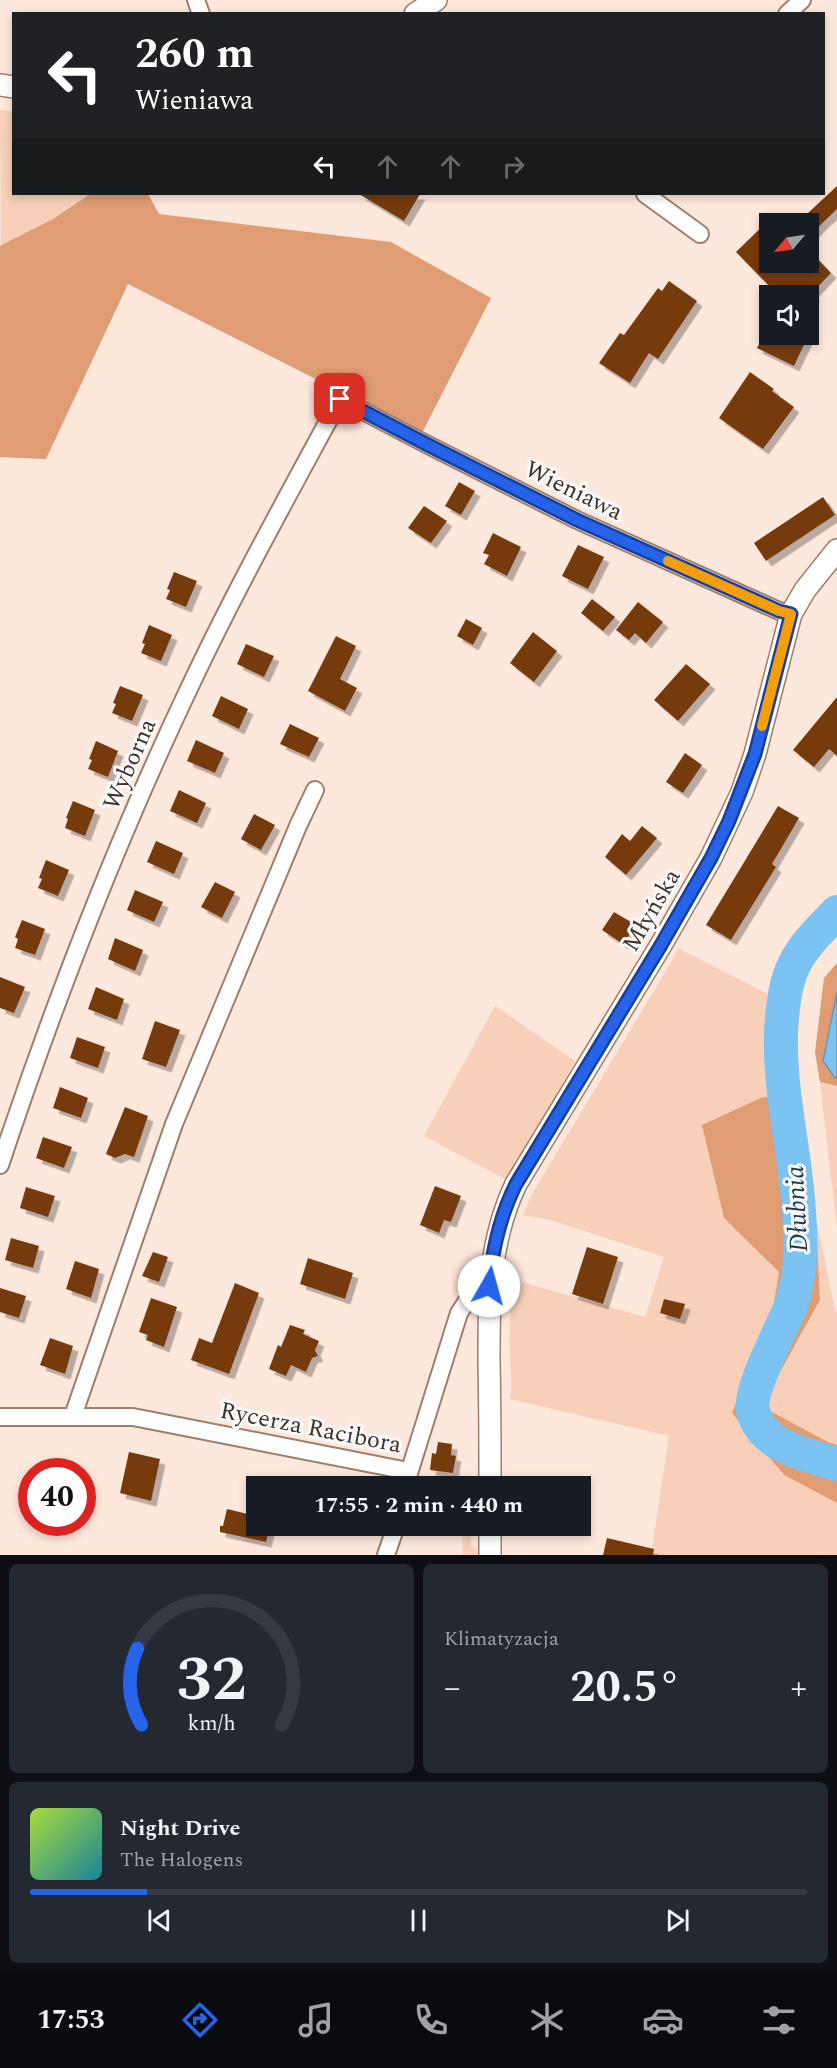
<!DOCTYPE html>
<html lang="pl">
<meta charset="utf-8">
<style>
body{margin:0;font-family:Spectral,serif;background:#242831;color:#f1f3f6;height:100vh;display:flex;flex-direction:column;font-size:22px;white-space:nowrap}
*{box-sizing:border-box;margin:0}
p{font-size:20px;color:#9ea1a6}
.icon{flex:none;width:33px;height:33px;fill:none;stroke:currentColor;stroke-width:2;stroke-linecap:round;stroke-linejoin:round}
.map{position:relative;height:1555px;overflow:hidden}
.drawer{display:flex;flex-direction:column;gap:9px;padding:9px;background:#0d0f14;flex:1}
.drawer>*{flex:none}
.guide{position:absolute;left:12px;top:12px;width:813px;height:183px;border-radius:0px;box-shadow:0 3px 9px #0003;background:#202124;color:#fff;overflow:hidden}
.needle{width:39px;rotate:241deg}
.controls{position:absolute;left:759px;top:213px;display:grid;gap:12px}
.controls a{display:grid;place-items:center;width:60px;height:60px;border-radius:0px;background:#171b24;box-shadow:0 3px 9px #0003;font-size:30px}
.speed{position:absolute;left:18px;top:1458px;display:flex;gap:12px;font-size:30px;font-weight:700;text-align:center}
.speed>*{display:grid;place-content:center;width:78px;height:78px;border-radius:50%;background:#171b24;box-shadow:0 3px 9px #0003;line-height:1}
.speed .limit{border:9px solid #d22;background:#fff;color:#111}
.pin{position:absolute;display:grid;place-items:center;width:51px;height:51px;color:#fff;margin:-26px;border-radius:12px;box-shadow:0 3px 9px #0006}
.me{position:absolute;width:66px;margin:-33px;rotate:7deg;stroke-linejoin:round;filter:drop-shadow(0 0 4px #0008)}
.turn{display:flex;align-items:center;gap:21px;height:126px;padding:0 24px;font-size:27px}
.turn .icon{width:78px;height:78px;stroke-width:2.5}
.turn b{display:block;font-size:42px;line-height:51px}
.lanes{display:flex;align-items:center;height:57px;padding:0 24px;background:#0003;justify-content:center;gap:30px;direction:ltr}
.lanes .off{opacity:.35}
.big{font-size:45px;font-weight:700;line-height:1.1}
.drawer .card{flex:1;display:flex;flex-direction:column;justify-content:center;gap:9px;min-width:0;padding:0 21px;border-radius:9px;background:#242831}
.drawer .dial{align-items:center;gap:0}
.dial svg{height:156px;overflow:visible;fill:none;stroke:#363941;stroke-width:7;stroke-linecap:round;text-anchor:middle}
.dial text{fill:#f1f3f6;stroke:none}
.song{display:flex;align-items:center;gap:18px}
.cover{width:72px;height:72px;border-radius:9px;background:linear-gradient(135deg,hsl(80 70% 55%),hsl(190 70% 35%))}
.played{height:6px;border-radius:3px;background:linear-gradient(90deg,#2563eb 15%,#363941 15%)}
.keys{display:flex;justify-content:space-around;direction:ltr}
.heat{display:flex;justify-content:space-between;align-items:center;font-size:33px;direction:ltr}
.drawer .tiles{flex:1;display:grid;gap:9px;grid-template-columns:1fr 1fr}
.card:last-child{grid-column:span 2}
.trip{position:absolute;left:246px;top:1476px;width:345px;height:60px;border-radius:0px;background:#171b24;box-shadow:0 3px 9px #0003;font-weight:700;line-height:60px;text-align:center}
.dock{display:flex;height:96px;justify-content:space-around;align-items:center;background:#090b0e;color:#9ea1a6}
.dock .icon{width:42px;height:42px}
.dock .current{color:#2563eb}
.dock b{font-size:27px;color:#f1f3f6}
.map>svg:first-child{display:block}
.green{fill:#f8d0b9}
.forest{fill:#e09c73}
.water{fill:#7ac3f2;stroke:#6998b6;stroke-width:1.5}
.lines{fill:none;stroke-linecap:round;stroke-linejoin:round}
.river{stroke:#7ac3f2;stroke-width:34}
.building{fill:#763b0f;filter:url(#shadow)}
.minor-casing{stroke:#9f7e6b;stroke-width:20}
.tertiary-casing{stroke:#9f7e6b;stroke-width:24}
.minor{stroke:#fff;stroke-width:16}
.tertiary{stroke:#fff;stroke-width:21}
.route-casing{stroke:#184099;stroke-width:15}
.route{stroke:#2563eb;stroke-width:10}
.slow{stroke:#f59e0b;stroke-width:10}
.labels{text-anchor:middle;stroke-width:6;stroke-linejoin:round;paint-order:stroke}
.street-label{font-size:24px;fill:#40322a;stroke:#fafafa}
.water-label{font-size:26px;font-style:italic;fill:#1b3b4f;stroke:#fafafa}
</style>
<div class="map">
<svg width="837" height="1555" viewBox="0 0 837 1555">
<defs>
<filter id="shadow"><feDropShadow dx="5.5" dy="5.5" stdDeviation="0" flood-color="#0004"/></filter>
</defs>
<rect width="100%" height="100%" fill="#fee7db"/>
<g class="green">
<path d="M0 110 13 111 14 194H90L53 219 1 246Z"/>
<path d="M678 948 768 994V1097L761 1098 703 1126 724 1218 780 1271 774 1303 732 1412 784 1475 837 1503V1555H651L669 1436 510 1399C513 1382 510 1367 510 1350 509 1326 512 1302 508 1278L645 1317 664 1257 550 1220 523 1215 532 1194 670 964Z"/>
<path d="M495 1006 575 1061 509 1181 424 1136Z"/>
<path d="M820 1082 837 1086V1228Z"/>
<path d="M816 1218 835 1310 837 1312V1445L828 1442 761 1406 820 1300Z"/>
<path d="M462 1526H476V1533H471V1547H477V1555H463Z"/>
</g>
<g class="forest">
<path d="M90 194H148L159 214 391 242 491 298 422 433 128 284 46 459 0 457V246L53 219Z"/>
<path d="M837 963V1086L820 1082 815 1052 824 978Z"/>
<path d="M796 1092 816 1218 820 1300 761 1406 828 1442 837 1445V1503L784 1475 732 1413 774 1303 779 1272 724 1218 702 1125 761 1098Z"/>
</g>
<path class="water" d="M837 992V1079L835 1078 823 1061Z"/>
<g class="lines">
<path class="river" d="M837 912C822 928 804 944 794 965 786 981 784 999 782 1017 776 1082 795 1146 799 1211 800 1230 802 1251 799 1270 797 1282 795 1295 791 1306 782 1328 748 1391 753 1411 762 1447 807 1455 837 1464"/>
</g>
<g class="building">
<path d="M837 186V209L808 237V213Z"/>
<path d="M359 194H420L404 221Z"/>
<path d="M770 219V262H808V249L831 273 809 296H779L736 252Z"/>
<path d="M669 281 697 301 658 359 649 353 630 383 599 363 620 333 624 335 658 288 662 291Z"/>
<path d="M765 334H809L794 366 757 348Z"/>
<path d="M750 372 774 389 772 391 794 407 763 449 719 418Z"/>
<path d="M459 482 475 491 461 515 445 506Z"/>
<path d="M823 497 835 515 766 561 754 543Z"/>
<path d="M424 506 447 521 431 543 408 528Z"/>
<path d="M493 533 521 547 507 576 484 564 489 555 483 553Z"/>
<path d="M578 545 604 557 588 589 562 576Z"/>
<path d="M174 572 197 581 186 607 166 599 170 590 167 589Z"/>
<path d="M592 599 615 617 603 631 581 613Z"/>
<path d="M638 602 663 622 646 643 635 633 629 640 616 630Z"/>
<path d="M466 619 482 628 473 645 457 636Z"/>
<path d="M149 625 172 635 161 661 141 653 145 644 142 643Z"/>
<path d="M533 632 557 651 534 682 510 663Z"/>
<path d="M336 636 356 646 340 679 357 688 345 711 308 691Z"/>
<path d="M246 644 274 656 264 677 237 664Z"/>
<path d="M686 664 710 684 678 721 654 700Z"/>
<path d="M120 686 143 695 132 721 112 713 116 704 113 703Z"/>
<path d="M221 696 248 709 239 729 212 716Z"/>
<path d="M837 697V756L829 749 814 767 793 750Z"/>
<path d="M290 724 319 738 309 757 280 744Z"/>
<path d="M196 740 224 753 215 773 187 761Z"/>
<path d="M96 741 118 751 108 777 88 769 92 760 89 759Z"/>
<path d="M685 753 702 765 683 793 666 782Z"/>
<path d="M179 790 206 803 197 823 170 811Z"/>
<path d="M73 801 95 810 85 836 65 828 68 819 66 818Z"/>
<path d="M778 806 799 818 772 864 776 867 731 940 706 925Z"/>
<path d="M254 814 275 825 261 850 241 839Z"/>
<path d="M642 826 657 838 626 875 605 857 622 834 630 841Z"/>
<path d="M156 841 183 853 174 874 147 862Z"/>
<path d="M46 860 69 870 58 896 38 888 42 879 39 878Z"/>
<path d="M215 882 235 892 222 918 201 907Z"/>
<path d="M135 890 163 902 154 922 127 910Z"/>
<path d="M614 912 636 925 623 944 602 930Z"/>
<path d="M22 920 45 929 35 955 15 948 18 939 15 937Z"/>
<path d="M115 938 143 950 135 971 108 959Z"/>
<path d="M0 977 25 987 14 1013 0 1008Z"/>
<path d="M96 987 124 999 117 1020 88 1009Z"/>
<path d="M155 1021 180 1030 166 1067 142 1059Z"/>
<path d="M77 1037 105 1047 98 1068 70 1058Z"/>
<path d="M60 1087 88 1098 81 1118 53 1108Z"/>
<path d="M125 1107 148 1116 134 1157 125 1154 115 1158 106 1154Z"/>
<path d="M43 1137 72 1147 64 1168 36 1158Z"/>
<path d="M435 1186 461 1196 451 1222 444 1220 439 1233 420 1225Z"/>
<path d="M26 1187 55 1196 48 1217 20 1208Z"/>
<path d="M11 1238 39 1246 33 1268 5 1260Z"/>
<path d="M587 1247 618 1257 603 1304 572 1294Z"/>
<path d="M153 1252 168 1257 159 1282 142 1276Z"/>
<path d="M308 1258 353 1273 345 1299 300 1284Z"/>
<path d="M75 1261 99 1269 91 1298 66 1289Z"/>
<path d="M235 1283 259 1293 229 1374 191 1360 199 1338 212 1343Z"/>
<path d="M0 1288 26 1296 19 1318 0 1312Z"/>
<path d="M151 1298 177 1307 164 1347 146 1340 148 1335 139 1332Z"/>
<path d="M664 1299 685 1304 680 1319 660 1313Z"/>
<path d="M290 1325 305 1330 303 1334 319 1341 315 1350 318 1356 312 1358 306 1372 291 1365 286 1376 269 1369 278 1345 281 1347Z"/>
<path d="M50 1338 73 1346 65 1374 40 1365Z"/>
<path d="M438 1442 452 1444 451 1455 456 1456 453 1473 430 1470 432 1453 436 1454Z"/>
<path d="M129 1452 160 1459 151 1501 120 1493Z"/>
<path d="M227 1509 256 1516V1526H270L266 1542 220 1532V1526H223Z"/>
<path d="M607 1538 654 1549 653 1555H603Z"/>
</g>
<g class="lines">
<g class="minor-casing">
<g id="minor">
<path d="M196 0 201 14"/>
<path d="M787 14 802 0"/>
<path d="M645 194 700 234"/>
<path d="M0 1165C55 1000 118 837 193 680 238 585 290 492 340 399L430 446 577 520 779 611 791 614"/>
<path d="M73 1416 174 1124 298 826 315 790"/>
<path d="M0 1417H133L408 1471"/>
<path d="M405 1486 459 1313 467 1301 489 1286"/>
<path d="M386 1555 396 1526"/>
</g>
</g>
<g class="tertiary-casing">
<g id="tertiary">
<path d="M415 14 436 0"/>
<path d="M0 85 14 87"/>
<path d="M490 1486C490 1445 490 1404 489 1363 489 1299 488 1243 516 1184L661 945 711 858 742 792 755 754 791 614 805 590 837 550"/>
<path d="M490 1555V1526"/>
</g>
</g>
<use href="#minor" class="minor"/>
<use href="#tertiary" class="tertiary"/>
</g>
<g class="lines">
<g class="route-casing">
<path id="route" d="M340 399 430 446 577 520 779 611 791 614 755 754 729 821 711 858 661 945 516 1184C500 1216 492 1251 489 1286"/>
</g>
<use href="#route" class="route"/>
<path class="slow" d="M668 561 779 611 791 614 762 726"/>
</g>
<g class="labels">
<g class="street-label">
<text transform="translate(574 490) rotate(26)" y="8">Wieniawa</text>
<text transform="translate(129 764) rotate(-66)" y="8">Wyborna</text>
<text transform="translate(651 910) rotate(-60)" y="8">Młyńska</text>
<text transform="translate(311 1427) rotate(11)" y="8">Rycerza Racibora</text>
</g>
<g class="water-label">
<text transform="translate(796 1209) rotate(-93)" y="9">Dłubnia</text>
</g>
</g>
</svg>
<div class="controls">
<a><svg class="needle" viewBox="-14 -14 28 28"><path d="M0-13l5 13h-10z" fill="#e53935"/><path d="M0 13l5-13h-10z" fill="#9ea1a6"/></svg></a>
<a><svg class="icon" aria-label="sound" viewBox="0 0 24 24"><path d="M4 9h4l5-4v14l-5-4H4zM17 9q2 3 0 6"/></svg></a>
</div>
<div class="speed"><div class="limit">40</div></div>
<div class="pin" style="left:340px;top:399px;background:#d93025"><svg class="icon" aria-label="arrive" viewBox="0 0 24 24"><path d="M6 21V4h12l-3 4 3 4H6"/></svg></div>
<svg class="me" style="left:489px;top:1286px" viewBox="-20 -20 40 40"><circle r="19" fill="#fff"/><path d="M0-13L10 11 0 6-10 11z" fill="#2563eb"/></svg>
<div class="trip">17:55 · 2 min · 440 m</div>
<div class="guide">
<div class="turn"><svg class="icon" aria-label="left" viewBox="0 0 24 24"><path d="M17 20v-9H6M10 6l-5 5 5 5"/></svg><div><b>260 m</b>Wieniawa</div></div>
<div class="lanes"><svg class="icon" aria-label="left" viewBox="0 0 24 24"><path d="M17 20v-9H6M10 6l-5 5 5 5"/></svg><svg class="icon off" aria-label="ahead" viewBox="0 0 24 24"><path d="M12 20V5M6 11l6-6 6 6"/></svg><svg class="icon off" aria-label="ahead" viewBox="0 0 24 24"><path d="M12 20V5M6 11l6-6 6 6"/></svg><svg class="icon off" aria-label="right" viewBox="0 0 24 24"><path d="M7 20v-9h11M14 6l5 5-5 5"/></svg></div>
</div>
</div>
<section class="drawer">
<div class="tiles">
<div class="card dial"><svg viewBox="0 0 100 80">
<path d="M14 69A42 42 0 1 1 86 69"/>
<path d="M14 69A42 42 0 0 1 12 30" stroke="#2563eb"/>
<text x="50" y="56" font-size="32" font-weight="700">32</text>
<text x="50" y="72" font-size="11">km/h</text>
</svg></div>
<div class="card"><p>Klimatyzacja</p>
<div class="heat"><a>−</a><b class="big">20.5°</b><a>+</a></div>
</div>
<div class="card">
<div class="song"><i class="cover"></i><div><b>Night Drive</b><p>The Halogens</p></div></div>
<div class="played"></div>
<div class="keys"><svg class="icon" aria-label="previous" viewBox="0 0 24 24"><path d="M18 5L8 12l10 7zM5 5v14"/></svg><svg class="icon" aria-label="pause" viewBox="0 0 24 24"><path d="M8 5v14M16 5v14"/></svg><svg class="icon" aria-label="next" viewBox="0 0 24 24"><path d="M6 5l10 7-10 7zM19 5v14"/></svg></div>
</div>
</div>
</section>
<nav class="dock">
<b>17:53</b>
<svg class="icon current" aria-label="directions" viewBox="0 0 24 24"><path d="M12 3l9 9-9 9-9-9zM9 14v-3h6M13 9l2 2-2 2"/></svg>
<svg class="icon" aria-label="music" viewBox="0 0 24 24"><path d="M9 18V5l10-2v13"/><circle cx="6" cy="18" r="3"/><circle cx="16" cy="16" r="3"/></svg>
<svg class="icon" aria-label="phone" viewBox="0 0 24 24"><path d="M5 4h4l2 5-3 2q2 4 5 5l2-3 5 2v4C11 20 4 13 5 4z"/></svg>
<svg class="icon" aria-label="climate" viewBox="0 0 24 24"><path d="M12 3v18M4 7l16 10M4 17L20 7"/></svg>
<svg class="icon" aria-label="car" viewBox="0 0 24 24"><path d="M5 17H2v-5l4-1 3-4h7l3 4 3 1v5h-3M9 17h6M6 11h13"/><circle cx="7" cy="17" r="2"/><circle cx="17" cy="17" r="2"/></svg>
<svg class="icon" aria-label="filters" viewBox="0 0 24 24"><path d="M4 7h16M4 17h16"/><circle cx="9" cy="7" r="2"/><circle cx="15" cy="17" r="2"/></svg>
</nav>
